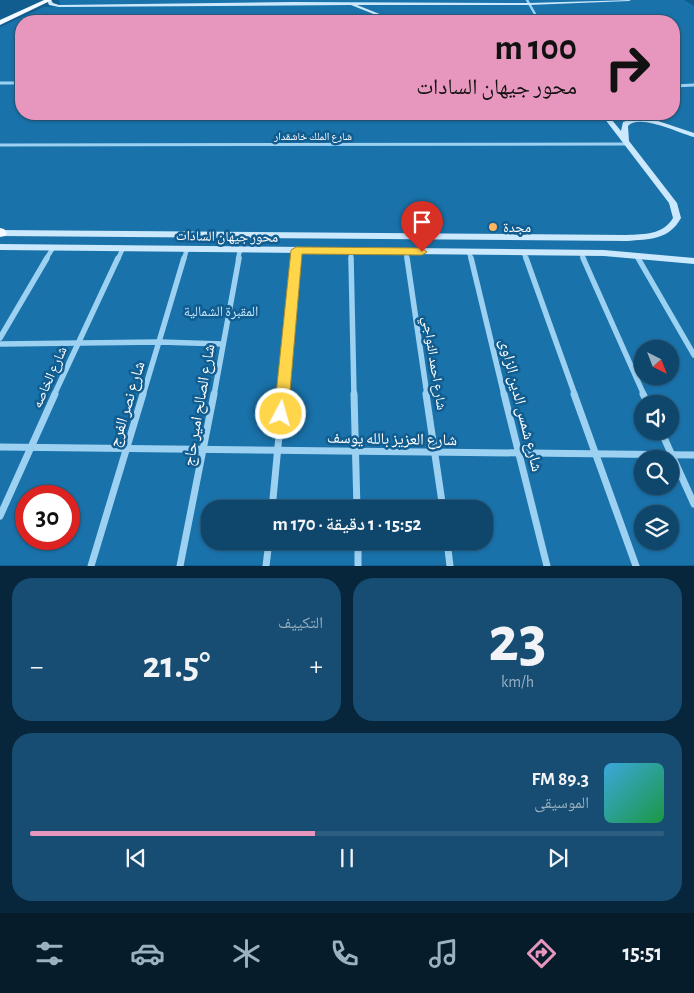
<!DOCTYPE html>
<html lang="ar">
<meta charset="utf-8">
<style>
body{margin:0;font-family:"Alegreya Sans","Noto Naskh Arabic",sans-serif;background:#174d72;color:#f1f3f6;direction:rtl;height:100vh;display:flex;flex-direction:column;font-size:19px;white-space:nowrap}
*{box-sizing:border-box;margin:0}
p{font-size:16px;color:#9bb1c2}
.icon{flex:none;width:28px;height:28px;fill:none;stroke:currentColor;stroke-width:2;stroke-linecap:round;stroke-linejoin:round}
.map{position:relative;height:566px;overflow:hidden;direction:ltr}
.details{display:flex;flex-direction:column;gap:12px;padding:12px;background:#08263b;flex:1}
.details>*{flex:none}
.guide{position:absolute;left:15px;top:15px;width:665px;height:105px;border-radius:20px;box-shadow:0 1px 4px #0004,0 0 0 1px #2e5e7f;direction:rtl;background:#e797bd;color:#111;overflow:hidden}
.needle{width:32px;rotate:138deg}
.fabs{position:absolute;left:634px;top:340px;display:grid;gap:10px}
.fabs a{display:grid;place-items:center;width:45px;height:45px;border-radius:50%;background:#0e466c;box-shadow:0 1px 4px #0004,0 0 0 1px #2e5e7f;font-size:25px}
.speed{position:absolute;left:15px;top:485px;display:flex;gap:10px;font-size:25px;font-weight:700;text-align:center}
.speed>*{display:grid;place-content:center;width:65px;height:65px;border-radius:50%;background:#0e466c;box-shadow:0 1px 4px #0004,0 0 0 1px #2e5e7f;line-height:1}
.speed .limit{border:8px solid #d22;background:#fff;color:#111}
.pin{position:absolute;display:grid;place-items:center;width:42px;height:42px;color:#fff;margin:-51px -21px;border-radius:50% 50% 50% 0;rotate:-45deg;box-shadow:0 0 5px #0007}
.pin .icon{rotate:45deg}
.me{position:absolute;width:55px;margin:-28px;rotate:6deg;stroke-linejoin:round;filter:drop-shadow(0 0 4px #0008)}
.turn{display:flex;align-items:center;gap:18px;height:105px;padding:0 20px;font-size:22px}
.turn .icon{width:65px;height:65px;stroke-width:2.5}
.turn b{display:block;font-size:35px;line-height:42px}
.big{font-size:38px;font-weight:600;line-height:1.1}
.details .card{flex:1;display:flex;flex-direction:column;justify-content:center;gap:8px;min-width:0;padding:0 18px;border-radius:20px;background:#174d72}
.details .dial{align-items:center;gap:0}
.dial b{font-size:65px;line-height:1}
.song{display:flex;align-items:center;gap:15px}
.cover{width:60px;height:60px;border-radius:8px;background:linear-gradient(135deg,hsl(200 70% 55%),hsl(140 70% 35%))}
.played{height:5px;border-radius:2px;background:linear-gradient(90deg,#e797bd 45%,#2e5e7f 45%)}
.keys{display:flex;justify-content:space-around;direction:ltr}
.heat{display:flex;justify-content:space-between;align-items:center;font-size:28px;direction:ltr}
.details .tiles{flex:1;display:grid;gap:12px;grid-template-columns:1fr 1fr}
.card:last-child{grid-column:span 2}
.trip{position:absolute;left:201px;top:500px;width:292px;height:50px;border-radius:20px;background:#0e466c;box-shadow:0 1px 4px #0004,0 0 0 1px #2e5e7f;font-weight:600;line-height:50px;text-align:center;direction:rtl}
.menu{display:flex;height:80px;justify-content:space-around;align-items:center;background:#061c2b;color:#9bb1c2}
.menu .icon{width:35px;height:35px}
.menu .on{color:#e797bd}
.menu b{font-size:22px;color:#f1f3f6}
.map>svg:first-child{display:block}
.green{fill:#1972aa;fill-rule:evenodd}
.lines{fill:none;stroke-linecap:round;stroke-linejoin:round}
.minor-far4{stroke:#9dd1f2;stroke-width:2.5}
.minor-far3{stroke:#9dd1f2;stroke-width:3}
.minor-far2{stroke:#9dd1f2;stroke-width:4.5}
.minor-far1{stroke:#9dd1f2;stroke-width:5.5}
.minor{stroke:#9dd1f2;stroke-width:7}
.secondary{fill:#cbe8fc;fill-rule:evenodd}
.trunk{fill:#f4faff;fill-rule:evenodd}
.route{fill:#ffd54a;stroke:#a68a30}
.poi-dot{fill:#ffb65e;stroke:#125d90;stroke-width:2}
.labels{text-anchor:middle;stroke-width:5;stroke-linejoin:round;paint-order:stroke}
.far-street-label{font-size:11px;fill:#fff;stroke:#125d90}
.poi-label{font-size:14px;fill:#fff;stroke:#125d90;text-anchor:start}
.street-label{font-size:14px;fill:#fff;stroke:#125d90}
.park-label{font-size:14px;fill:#c4e7fd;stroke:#125d90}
.near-street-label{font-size:16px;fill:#fff;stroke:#125d90}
</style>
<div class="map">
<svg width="694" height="566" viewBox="0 0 694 566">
<rect width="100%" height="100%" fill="#125d90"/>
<path class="green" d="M59 0H684L694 6V565H0V27L44 7H52L60 4ZM21 21H674V114H21ZM642 349H670V376H642ZM642 404H670V431H642ZM642 459H670V486H642ZM26 496H69V539H26ZM210 509H485V541H210ZM642 514H670V541H642Z"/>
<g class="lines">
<path class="minor-far4" d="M527 0 539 21"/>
<g class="minor-far3">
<path d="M0 83H21"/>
<path d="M674 86 694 85"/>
<path d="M0 145 626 144"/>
</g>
<g class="minor-far2">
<path d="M351 251V259"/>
<path d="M406 251 407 259"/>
<path d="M469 252 471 259"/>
<path d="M524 253 526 259"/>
<path d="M581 253 584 259"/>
<path d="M637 256 639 259"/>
<path d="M46 259 53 248"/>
<path d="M118 259 123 248"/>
<path d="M184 259 187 249"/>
<path d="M238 259 240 250"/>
<path d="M296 259 297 250"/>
</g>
<g class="minor-far1">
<path d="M351 258 354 395"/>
<path d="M407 258 427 395"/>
<path d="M471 258 504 395"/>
<path d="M526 258 575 395"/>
<path d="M583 258 644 395"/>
<path d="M638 258 694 355"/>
<path d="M0 338 47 258"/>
<path d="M0 344 160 342 223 344"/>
<path d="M54 395 118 258"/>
<path d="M143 395 184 258"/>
<path d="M214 395 239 258"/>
<path d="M283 395 296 258"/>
</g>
<g class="minor">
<path d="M354 394 357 509"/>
<path d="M426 394 443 509"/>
<path d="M504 394 547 566"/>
<path d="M574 394 636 566"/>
<path d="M643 394 648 404"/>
<path d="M661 431 694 504"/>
<path d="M0 447 694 455"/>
<path d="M272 509 283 394"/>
<path d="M0 516 55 394"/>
<path d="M358 541V566"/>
<path d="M447 541 450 566"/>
<path d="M91 566 143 394"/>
<path d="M180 566 214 394"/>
<path d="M266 566 269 541"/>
</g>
<g class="secondary">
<path d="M47 0H51L53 3 59 5 293 2 529 3 631 0 629 1 529 5H357L397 21H391L351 5 59 7 49 5Z"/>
<path d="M601 114H607L621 131 623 122 635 118 628 114H637L694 133V137C679 133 639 113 628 126L629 141 677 203 681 218C669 240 650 239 627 241L0 236V230L627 235C644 234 663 235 673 218L669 203Z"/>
<path d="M0 244 604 250 694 258V264L604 256 0 250Z"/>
</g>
<g class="trunk">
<path d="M44 0H52L0 25V20Z"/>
<path d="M0 228 4 229 7 233 5 236 0 237Z"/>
</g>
</g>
<path class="route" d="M296 247 422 248 427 252 422 255 302 254 288 414 286 418 281 420 276 418 274 414 291 250Z"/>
<circle class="poi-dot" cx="493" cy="227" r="5"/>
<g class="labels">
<g class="far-street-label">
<text x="313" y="140">شارع الملك خاشقدار</text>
</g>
<g class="poi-label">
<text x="503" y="232">مجدة</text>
</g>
<g class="street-label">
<text transform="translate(227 236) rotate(1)" y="5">محور جيهان السادات</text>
<text transform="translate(435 363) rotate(81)" y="5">شارع احمد النواجي</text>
<text transform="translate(49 377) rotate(-66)" y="5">شارع الخاصه</text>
</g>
<g class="park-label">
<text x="221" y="316">المقبرة الشمالية</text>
</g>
<g class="near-street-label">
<text transform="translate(126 404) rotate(-73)" y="6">شارع نصر الفرج</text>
<text transform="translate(198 405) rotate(-80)" y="6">شارع الصالح امير حاج</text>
<text transform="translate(522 405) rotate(76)" y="6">شارع شمس الدين الزاوى</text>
<text transform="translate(392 438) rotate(1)" y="6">شارع العزيز بالله يوسف</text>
</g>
</g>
</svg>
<div class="fabs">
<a><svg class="needle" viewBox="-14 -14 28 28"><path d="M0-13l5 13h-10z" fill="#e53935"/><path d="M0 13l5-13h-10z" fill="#9bb1c2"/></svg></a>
<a><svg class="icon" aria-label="sound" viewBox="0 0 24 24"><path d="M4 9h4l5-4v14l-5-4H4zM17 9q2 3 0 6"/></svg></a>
<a><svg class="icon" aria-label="search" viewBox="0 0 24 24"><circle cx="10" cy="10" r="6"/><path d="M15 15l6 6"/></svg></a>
<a><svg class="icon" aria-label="layers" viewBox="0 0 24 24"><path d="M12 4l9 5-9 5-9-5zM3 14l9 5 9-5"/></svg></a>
</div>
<div class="speed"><div class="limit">30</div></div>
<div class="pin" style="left:422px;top:252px;background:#d93025"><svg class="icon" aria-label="arrive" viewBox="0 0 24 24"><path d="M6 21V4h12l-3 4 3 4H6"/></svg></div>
<svg class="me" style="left:281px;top:414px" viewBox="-20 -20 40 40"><circle r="17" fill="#ffd54a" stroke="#fff" stroke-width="3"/><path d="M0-11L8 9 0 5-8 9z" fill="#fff"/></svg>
<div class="trip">15:52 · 1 دقيقة · 170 m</div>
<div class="guide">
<div class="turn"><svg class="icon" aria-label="right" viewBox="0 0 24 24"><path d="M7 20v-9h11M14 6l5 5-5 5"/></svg><div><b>100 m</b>محور جيهان السادات</div></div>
</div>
</div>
<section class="details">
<div class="tiles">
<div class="card dial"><b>23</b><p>km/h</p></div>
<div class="card"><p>التكييف</p>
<div class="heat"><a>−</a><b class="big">21.5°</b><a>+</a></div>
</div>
<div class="card">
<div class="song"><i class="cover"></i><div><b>89.3 FM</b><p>الموسيقى</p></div></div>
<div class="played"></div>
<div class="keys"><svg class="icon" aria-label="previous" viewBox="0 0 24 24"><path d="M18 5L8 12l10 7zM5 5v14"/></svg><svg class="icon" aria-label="pause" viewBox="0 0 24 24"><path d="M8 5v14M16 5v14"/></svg><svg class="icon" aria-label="next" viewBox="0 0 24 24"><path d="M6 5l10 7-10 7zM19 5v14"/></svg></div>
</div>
</div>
</section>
<nav class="menu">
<b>15:51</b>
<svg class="icon on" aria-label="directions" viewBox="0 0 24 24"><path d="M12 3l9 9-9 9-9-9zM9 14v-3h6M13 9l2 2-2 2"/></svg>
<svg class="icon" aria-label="music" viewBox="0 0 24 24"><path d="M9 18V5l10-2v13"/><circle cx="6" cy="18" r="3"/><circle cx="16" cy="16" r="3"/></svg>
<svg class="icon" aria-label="phone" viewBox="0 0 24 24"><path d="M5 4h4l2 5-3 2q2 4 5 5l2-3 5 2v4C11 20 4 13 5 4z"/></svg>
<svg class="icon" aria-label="climate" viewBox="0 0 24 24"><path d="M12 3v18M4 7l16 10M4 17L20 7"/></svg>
<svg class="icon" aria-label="car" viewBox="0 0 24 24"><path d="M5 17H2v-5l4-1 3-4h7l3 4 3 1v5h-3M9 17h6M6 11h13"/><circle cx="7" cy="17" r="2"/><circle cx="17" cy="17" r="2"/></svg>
<svg class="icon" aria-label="filters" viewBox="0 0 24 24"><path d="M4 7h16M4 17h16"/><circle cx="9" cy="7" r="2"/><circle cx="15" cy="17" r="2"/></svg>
</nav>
